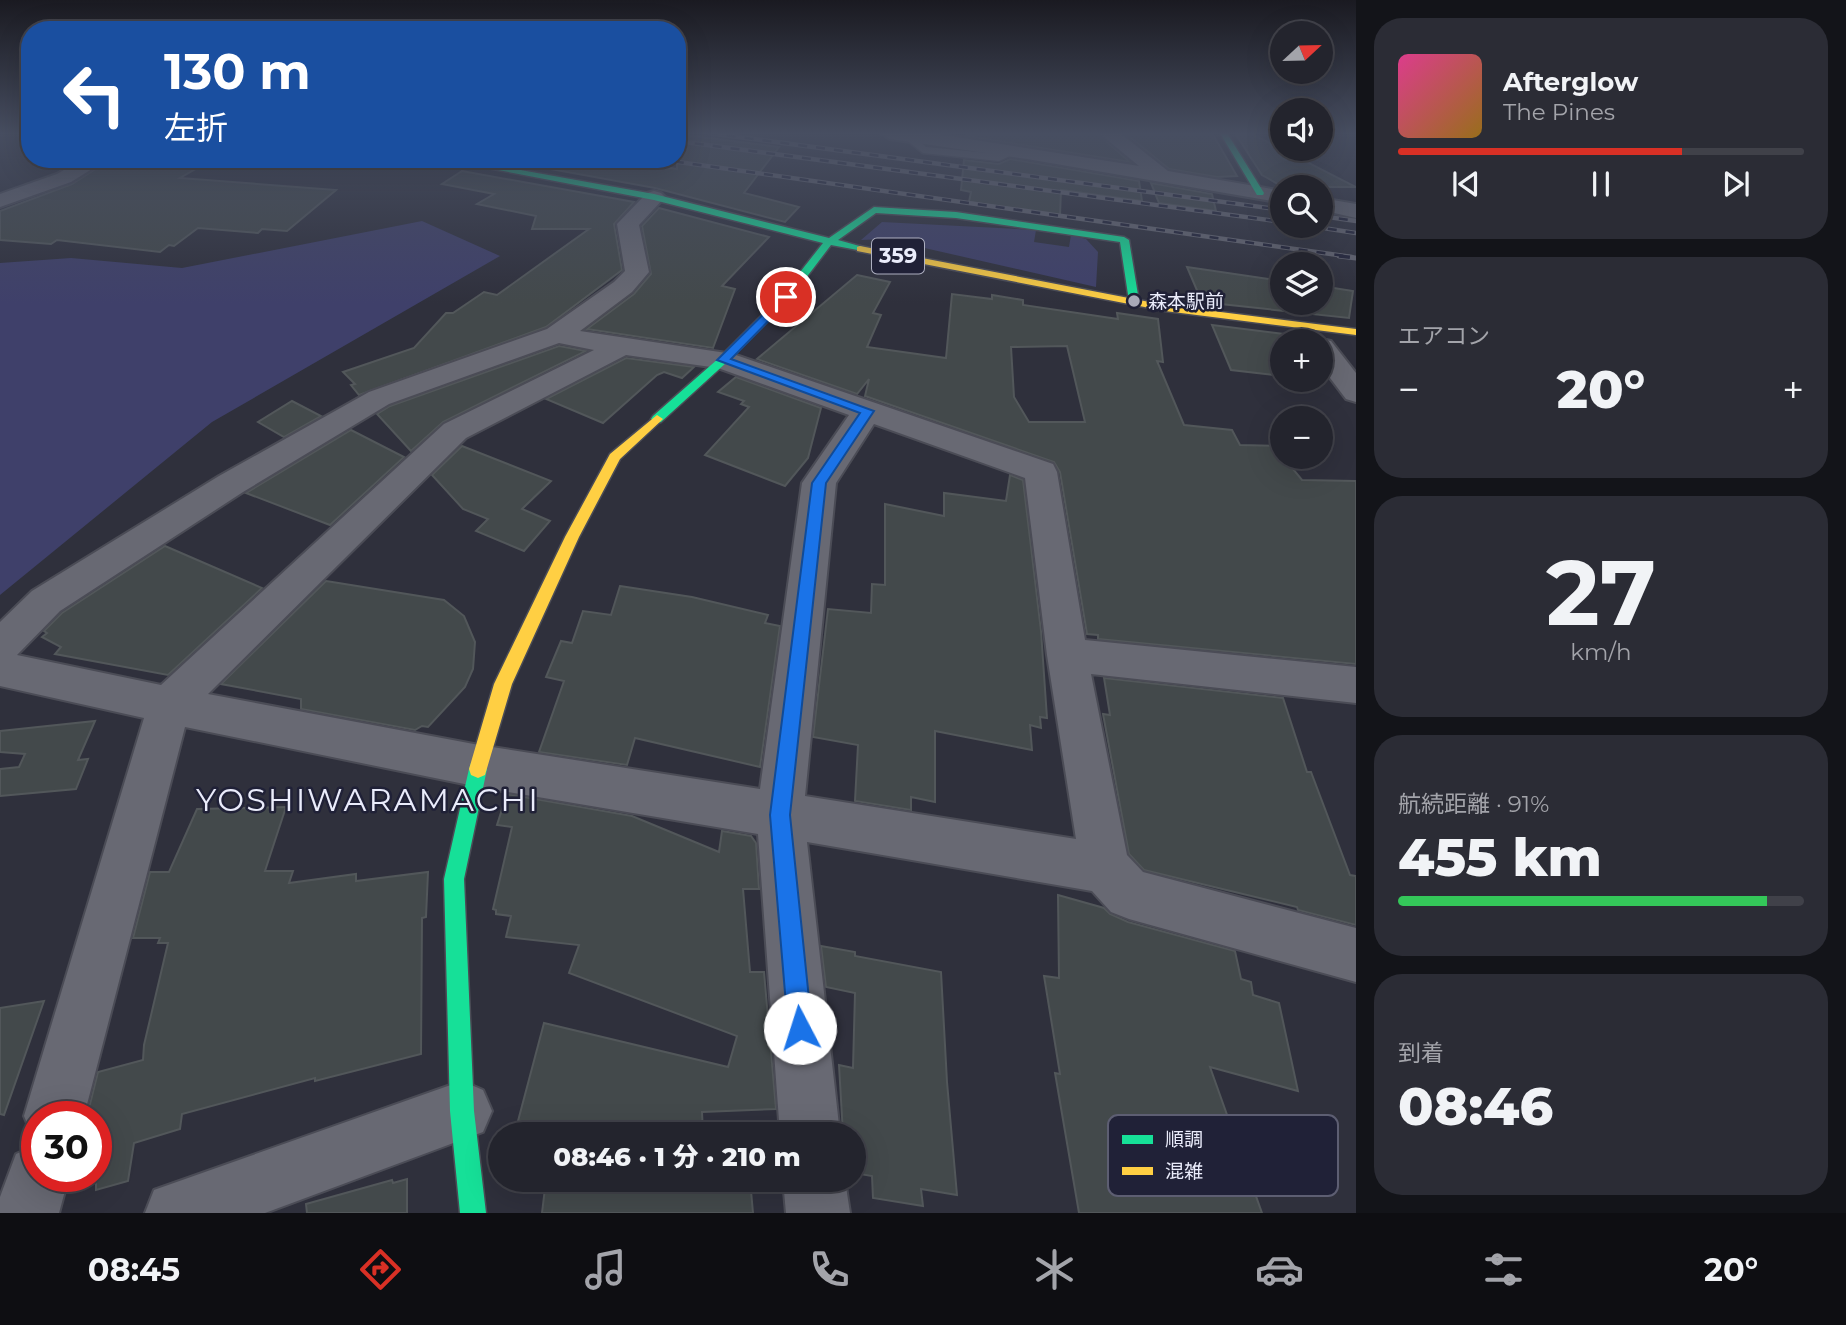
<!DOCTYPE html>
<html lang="ja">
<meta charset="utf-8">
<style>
body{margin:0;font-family:Montserrat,"Noto Sans JP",sans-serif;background:#2b2c35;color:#f1f3f6;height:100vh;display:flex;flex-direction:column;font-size:26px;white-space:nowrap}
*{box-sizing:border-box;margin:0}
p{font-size:23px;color:#a3a4aa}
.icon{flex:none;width:38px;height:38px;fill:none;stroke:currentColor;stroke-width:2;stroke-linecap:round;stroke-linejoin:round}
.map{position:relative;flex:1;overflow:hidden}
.details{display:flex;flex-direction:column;gap:18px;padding:18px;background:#131419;width:490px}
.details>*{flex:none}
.hud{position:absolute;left:21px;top:21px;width:665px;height:147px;border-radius:28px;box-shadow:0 7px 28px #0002,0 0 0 2px #404149;background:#1a4fa0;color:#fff;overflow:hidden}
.needle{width:46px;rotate:68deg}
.controls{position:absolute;left:1270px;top:21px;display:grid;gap:14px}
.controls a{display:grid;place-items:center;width:63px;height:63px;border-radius:50%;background:#23242d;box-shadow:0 7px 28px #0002,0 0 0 2px #404149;font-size:35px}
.speed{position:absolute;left:21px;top:1101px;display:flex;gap:14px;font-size:35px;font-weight:700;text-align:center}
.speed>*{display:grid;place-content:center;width:91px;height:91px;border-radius:50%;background:#23242d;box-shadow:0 7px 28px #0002,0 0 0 2px #404149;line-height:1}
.speed .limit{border:10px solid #d22;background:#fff;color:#111}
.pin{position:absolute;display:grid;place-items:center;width:60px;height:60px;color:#fff;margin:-30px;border:4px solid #fff;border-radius:50%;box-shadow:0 2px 7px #0007}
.me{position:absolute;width:77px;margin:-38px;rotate:355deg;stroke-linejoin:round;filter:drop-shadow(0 0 5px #0008)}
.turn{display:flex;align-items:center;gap:24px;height:147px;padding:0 28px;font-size:32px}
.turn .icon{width:91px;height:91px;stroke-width:2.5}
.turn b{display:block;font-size:49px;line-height:60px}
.big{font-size:52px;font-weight:800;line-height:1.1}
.details .card{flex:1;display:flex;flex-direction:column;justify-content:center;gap:10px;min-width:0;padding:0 24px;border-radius:28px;background:#2b2c35}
.details .dial{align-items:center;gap:0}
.dial b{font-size:91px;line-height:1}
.song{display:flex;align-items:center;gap:21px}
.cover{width:84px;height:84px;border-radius:10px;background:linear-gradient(135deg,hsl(330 70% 55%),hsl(40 70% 35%))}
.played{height:7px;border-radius:4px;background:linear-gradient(90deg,#d93025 70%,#404149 70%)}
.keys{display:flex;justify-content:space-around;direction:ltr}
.heat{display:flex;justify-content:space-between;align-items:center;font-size:38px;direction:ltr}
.charge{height:10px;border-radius:5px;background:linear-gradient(90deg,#34c759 91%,#404149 0)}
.trip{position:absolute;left:488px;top:1122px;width:378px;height:70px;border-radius:35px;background:#23242d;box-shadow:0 7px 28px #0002,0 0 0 2px #404149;font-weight:800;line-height:70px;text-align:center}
.dock{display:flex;height:112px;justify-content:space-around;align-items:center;background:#0e0e12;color:#a3a4aa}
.dock .icon{width:49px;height:49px}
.dock .selected{color:#d93025}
.dock b{font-size:32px;color:#f1f3f6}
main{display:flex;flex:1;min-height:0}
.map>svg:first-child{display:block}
.green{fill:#3f406a}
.building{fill:#43494b;stroke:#52575a;stroke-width:2;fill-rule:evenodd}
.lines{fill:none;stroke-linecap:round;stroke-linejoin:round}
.lane-casing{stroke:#4b4c56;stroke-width:3}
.street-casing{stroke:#4b4c56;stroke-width:4}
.fast-casing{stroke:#4b4c56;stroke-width:3}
.slow-casing{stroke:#4b4c56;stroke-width:3}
.lane{fill:#686973;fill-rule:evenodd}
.street{fill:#686973;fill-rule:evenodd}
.fast{fill:#16e098;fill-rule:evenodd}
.slow{fill:#ffcf43;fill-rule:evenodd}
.rail-far1-casing{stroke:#666772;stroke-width:4.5}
.rail-casing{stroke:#666772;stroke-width:5}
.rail-far1{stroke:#202137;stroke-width:2.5;stroke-dasharray:9;stroke-linecap:butt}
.rail{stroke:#202137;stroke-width:3.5;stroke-dasharray:11;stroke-linecap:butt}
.route{fill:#1a73e8;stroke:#114b97;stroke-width:2}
.poi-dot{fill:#a9aab8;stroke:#202137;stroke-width:2.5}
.labels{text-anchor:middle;stroke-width:5;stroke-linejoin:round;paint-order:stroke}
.far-poi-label{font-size:19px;fill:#eaecfb;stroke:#202137;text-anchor:start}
.shield{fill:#202137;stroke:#adafc0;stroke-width:2}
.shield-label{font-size:21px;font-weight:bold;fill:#eaecfb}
.near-quarter-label{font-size:32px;letter-spacing:2px;fill:#eaecfb;stroke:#202137}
.key{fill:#202137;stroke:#5d5e72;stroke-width:2}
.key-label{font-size:19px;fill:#eaecfb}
</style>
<main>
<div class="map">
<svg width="1356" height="1213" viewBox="0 0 1356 1213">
<rect width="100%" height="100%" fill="#2f303c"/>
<g class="green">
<path d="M422 221 500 256 212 422 0 595V263L71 258 182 268Z"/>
<path d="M882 222 1036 230 1034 242 1069 247 1071 235 1086 239 1098 252 1096 287 885 239 861 240Z"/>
</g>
<g class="building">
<path d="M966 133H1097L1130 162 966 136Z"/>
<path d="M1125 133H1212L1237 176 1217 177 1169 169Z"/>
<path d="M1235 133H1250L1356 187H1283L1262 175Z"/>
<path d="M677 134 779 147 744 193 799 207 785 222 655 188 495 159H612L677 169Z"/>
<path d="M111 159H213L180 178 336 190 287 231 262 229 258 233 198 228 174 246 169 245 160 252 57 240 51 244 0 240V211L72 184Z"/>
<path d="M1010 159 1139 181 1142 201 1061 190 1060 215 969 202 971 192 961 190 964 160 999 164Z"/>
<path d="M462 171 634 202 614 224 622 270 546 327 359 395 351 385 355 384 343 372 414 348 446 313H453L484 292 497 295 589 229H532L536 216 477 204 494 194 442 184Z"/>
<path d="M1151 183 1212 194 1216 211 1159 203Z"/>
<path d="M659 208 769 237 722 286 735 289 713 348 587 329 634 294 651 274 642 226Z"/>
<path d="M1187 267 1283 281V303H1321V286L1353 291 1349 318 1202 302Z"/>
<path d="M857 275 890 282 873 313 881 315 867 347 946 358 952 294 992 299V295L1023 300V305L1118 319 1117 313 1158 319 1163 362 1157 361 1184 425 1232 430 1240 445 1283 446V457L1302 480 1356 481V664L1098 639V635L1087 634 1060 472 1054 462 865 396 869 379 857 394 757 359ZM1067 346 1085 422H1029L1014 397 1011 347Z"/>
<path d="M1212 325 1292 335 1296 341H1283V376L1231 370Z"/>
<path d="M559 346 586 351 443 422 411 451 377 414 390 406Z"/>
<path d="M626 358 694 367 682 378 664 372 657 375 603 423 546 399Z"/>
<path d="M736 377 821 408 808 458 785 486 705 455 749 407 741 404 744 401 718 392Z"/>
<path d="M292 401 321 416 284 437 258 422Z"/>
<path d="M351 430 404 457 330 525 246 493Z"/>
<path d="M462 446 551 481 522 509 550 521 524 551 476 531 488 519 463 509 432 475Z"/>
<path d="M1010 475 1023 480 1041 631 1047 718 1040 717 1041 728 1030 725 1032 750 935 731V802L911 797V810L855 801 858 745 813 737 828 609 871 613 872 584 885 585V504L944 516V493L1006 501Z"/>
<path d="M165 546 262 588 168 675 55 654 61 647 42 637 47 633 44 631 62 613Z"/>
<path d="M326 581 444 600 464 616 475 642 473 669 465 687 428 727 422 726 415 730 301 709V699L221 684Z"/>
<path d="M620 586 692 597 768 615 765 623 780 626 760 767 635 738 627 765 539 752 564 681 546 677 561 641 572 643 583 611 611 615Z"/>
<path d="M1104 678 1283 698 1307 772H1311L1350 875 1356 876V925L1298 910 1297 907 1144 870 1129 854 1103 714 1110 715Z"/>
<path d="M95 721 78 760 88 759 76 789 0 796V769L19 767 25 754 0 752V731Z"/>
<path d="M507 794 632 816 719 852 722 831 751 836 756 843 759 889H743L750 972H764L776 1109 702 1112 703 1134H525L527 1123 518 1121 544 1023 728 1067 737 1036 569 973 579 945 506 937 511 916 496 914V910L493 909 512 827 497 825Z"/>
<path d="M286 807 265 871H293L289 883 356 874V881L428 872 426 917 422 918 421 1054 315 1081V1078L182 1114 180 1129 134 1143 128 1181 96 1190V1116H87L98 1072 143 1060 144 1045 168 943H158L160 938H133L150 872H169L197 809Z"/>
<path d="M1058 895 1104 908 1110 914 1128 922 1235 951 1241 979 1251 982 1253 995 1279 1003 1298 1091 1210 1067 1262 1213H1079L1055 1073 1060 1074 1044 976 1059 978Z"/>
<path d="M821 946 855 952V956L941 972 947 1082 957 1195 921 1189 923 1206 873 1198 872 1176 854 1173V1134H843L839 1065 853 1068 855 993 826 987Z"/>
<path d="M44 1001 4 1115 0 1114V1008Z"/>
<path d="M407 1179V1213H307L306 1204 392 1180 393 1183Z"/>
<path d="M546 1180H750L753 1213H542Z"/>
</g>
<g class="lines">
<g class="lane-casing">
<path id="lane" d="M904 134H912L926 147 998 154 1015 148 1021 151 999 161 923 153 904 138Z"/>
</g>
<g class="street-casing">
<g id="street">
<path d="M881 133H931L1139 166 1099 133H1120L1168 171 1283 191V203L1027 159 890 139Z"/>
<path d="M83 159H108L71 182 0 207V194L57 174Z"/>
<path d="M654 191 661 193 665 197 639 225 649 272 632 292 580 331 733 354 1053 464 1057 472 1085 640 1356 667V703L1091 674 1127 855 1143 872 1356 928V982L1129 919 1111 912 1092 891 807 842 840 1134H780L758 834 479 787 185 727 84 1116H37V1139L33 1137 24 1116 144 718 0 686V622L32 591 219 476 369 392 547 329 614 282 625 271 617 224 647 193ZM559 343 594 350 444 424 161 685 17 655 60 611 243 492 389 404ZM626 355 718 368 849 415 802 483 760 789 479 745 208 694 466 438ZM874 424 1025 478 1047 655 1076 839 805 796 836 483Z"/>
<path d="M1321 198 1356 204V218L1321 210Z"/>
<path d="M1321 339 1331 341 1356 373V402L1346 399 1321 366V341H1311Z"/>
<path d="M462 1081 483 1090 492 1111 483 1132 265 1213H145L154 1190Z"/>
<path d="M37 1145V1176H69L59 1213H0V1197L16 1154Z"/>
<path d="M783 1180H845L850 1213H786Z"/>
</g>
</g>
<g class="fast-casing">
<g id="fast">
<path d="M1220 133H1227L1264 193 1263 195H1257Z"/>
<path d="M441 159H460L654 194 829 238 874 207 956 212 1124 237 1129 240 1139 301 1134 304 1129 301 1120 242 956 218 876 213 838 240 863 247V251L831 245 790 299 727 362 661 422 657 423 651 419 653 416 719 358 782 295 823 243 654 200Z"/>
<path d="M478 760 485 763 487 769 464 879 474 1111 486 1213H460L450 1111 444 879 469 769 471 763Z"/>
</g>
</g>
<g class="slow-casing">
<g id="slow">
<path d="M860 246 1165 305 1356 329V335L1165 311 857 251V247Z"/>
<path d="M657 415 663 419 620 459 579 537 512 684 485 775 478 778 471 775 469 769 494 684 565 537 610 454Z"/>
</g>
</g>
<use href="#lane" class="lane"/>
<use href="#street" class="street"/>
<use href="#fast" class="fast"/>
<use href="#slow" class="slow"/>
<g class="rail-far1-casing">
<g id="rail-far1">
<path d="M709 133 1283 210"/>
<path d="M677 141 1283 222"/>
<path d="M657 159 1352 257"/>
<path d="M1321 216 1356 221"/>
<path d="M1310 226 1356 233"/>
</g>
</g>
<g class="rail-casing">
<path id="rail" d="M1339 256 1356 258"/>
</g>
<use href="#rail-far1" class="rail-far1"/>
<use href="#rail" class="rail"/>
</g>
<linearGradient id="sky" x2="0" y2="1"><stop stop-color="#1a1a21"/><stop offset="0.44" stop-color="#474e61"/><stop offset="1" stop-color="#474e61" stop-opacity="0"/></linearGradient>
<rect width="1356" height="303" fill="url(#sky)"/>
<path class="route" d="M783 295 792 297 731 359 874 411 826 483 790 815 812 1028 808 1036 800 1039 792 1036 788 1028 770 815 812 483 860 413 717 360Z"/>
<circle class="poi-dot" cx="1134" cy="301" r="7"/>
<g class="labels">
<g class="far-poi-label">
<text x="1148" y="308">森本駅前</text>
</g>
<rect class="shield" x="872" y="238.5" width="52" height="35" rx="5"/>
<g class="shield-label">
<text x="898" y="263">359</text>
</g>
<g class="near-quarter-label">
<text x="368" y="811">YOSHIWARAMACHI</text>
</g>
</g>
<rect x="1108" y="1115" width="230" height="81" rx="10" class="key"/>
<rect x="1122" y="1135" width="31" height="9" fill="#16e098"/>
<rect x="1122" y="1167" width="31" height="8" fill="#ffcf43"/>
<g class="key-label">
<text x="1165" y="1146">順調</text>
<text x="1165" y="1178">混雑</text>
</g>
</svg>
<div class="controls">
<a><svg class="needle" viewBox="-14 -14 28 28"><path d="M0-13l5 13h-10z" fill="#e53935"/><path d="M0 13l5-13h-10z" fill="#a3a4aa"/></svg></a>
<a><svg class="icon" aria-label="sound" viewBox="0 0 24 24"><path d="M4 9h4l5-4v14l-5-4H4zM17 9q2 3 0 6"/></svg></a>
<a><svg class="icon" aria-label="search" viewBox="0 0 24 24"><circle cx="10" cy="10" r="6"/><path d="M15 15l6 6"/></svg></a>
<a><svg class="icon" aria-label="layers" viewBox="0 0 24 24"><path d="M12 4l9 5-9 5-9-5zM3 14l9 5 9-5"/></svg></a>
<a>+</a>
<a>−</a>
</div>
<div class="speed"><div class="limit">30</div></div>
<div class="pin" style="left:786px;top:297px;background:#d93025"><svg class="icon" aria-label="arrive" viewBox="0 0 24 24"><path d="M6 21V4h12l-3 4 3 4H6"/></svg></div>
<svg class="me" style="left:800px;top:1028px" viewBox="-20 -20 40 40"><circle r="19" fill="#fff"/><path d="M0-13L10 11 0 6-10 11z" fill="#1a73e8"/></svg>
<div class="trip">08:46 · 1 分 · 210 m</div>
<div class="hud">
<div class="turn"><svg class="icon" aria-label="left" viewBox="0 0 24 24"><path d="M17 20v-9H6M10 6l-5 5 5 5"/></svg><div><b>130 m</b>左折</div></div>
</div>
</div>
<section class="details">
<div class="card">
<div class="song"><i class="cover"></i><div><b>Afterglow</b><p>The Pines</p></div></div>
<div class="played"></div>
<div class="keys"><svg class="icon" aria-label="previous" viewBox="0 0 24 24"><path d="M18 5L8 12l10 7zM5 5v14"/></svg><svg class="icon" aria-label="pause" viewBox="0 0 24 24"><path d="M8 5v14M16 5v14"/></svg><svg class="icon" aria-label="next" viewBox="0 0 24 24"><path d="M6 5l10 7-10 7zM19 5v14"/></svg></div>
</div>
<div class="card"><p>エアコン</p>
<div class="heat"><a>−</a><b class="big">20°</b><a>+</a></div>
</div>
<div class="card dial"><b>27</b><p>km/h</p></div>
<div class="card"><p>航続距離 · 91%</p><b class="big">455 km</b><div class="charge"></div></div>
<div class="card"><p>到着</p><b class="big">08:46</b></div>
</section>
</main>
<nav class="dock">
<b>08:45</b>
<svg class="icon selected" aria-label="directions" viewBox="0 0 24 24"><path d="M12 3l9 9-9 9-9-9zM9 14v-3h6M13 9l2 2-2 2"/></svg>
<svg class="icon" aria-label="music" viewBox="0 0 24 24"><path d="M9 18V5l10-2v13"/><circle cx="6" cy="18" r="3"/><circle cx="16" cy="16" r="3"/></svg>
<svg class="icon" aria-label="phone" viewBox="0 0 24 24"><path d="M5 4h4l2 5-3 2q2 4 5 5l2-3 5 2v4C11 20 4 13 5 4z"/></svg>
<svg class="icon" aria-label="climate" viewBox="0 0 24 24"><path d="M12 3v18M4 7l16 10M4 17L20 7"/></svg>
<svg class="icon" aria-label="car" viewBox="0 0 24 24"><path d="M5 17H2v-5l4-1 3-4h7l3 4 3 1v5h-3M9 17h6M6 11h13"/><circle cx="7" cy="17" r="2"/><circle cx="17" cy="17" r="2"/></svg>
<svg class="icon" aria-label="filters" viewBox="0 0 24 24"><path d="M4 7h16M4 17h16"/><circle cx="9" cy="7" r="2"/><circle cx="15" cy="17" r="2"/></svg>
<b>20°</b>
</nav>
